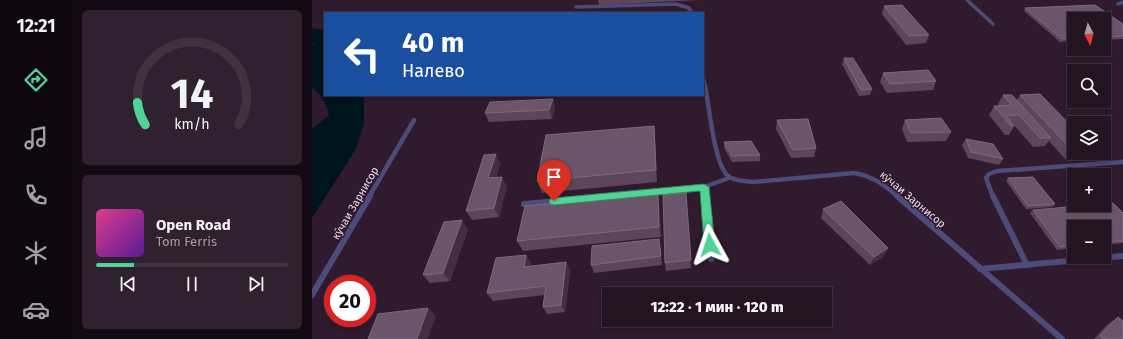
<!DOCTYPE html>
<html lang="ru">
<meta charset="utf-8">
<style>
body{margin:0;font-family:"Fira Sans",sans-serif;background:#2f212f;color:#f1f3f6;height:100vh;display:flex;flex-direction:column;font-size:15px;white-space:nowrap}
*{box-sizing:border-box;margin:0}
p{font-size:13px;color:#a39ea5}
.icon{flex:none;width:22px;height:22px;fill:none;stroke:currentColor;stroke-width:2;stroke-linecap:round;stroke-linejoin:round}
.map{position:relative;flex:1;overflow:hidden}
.drawer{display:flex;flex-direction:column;gap:10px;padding:10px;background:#130b13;width:240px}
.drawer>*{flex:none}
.banner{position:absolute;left:12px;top:12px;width:380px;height:84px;border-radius:0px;box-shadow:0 2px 6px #0003,0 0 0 1px #403340;background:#1a4fa0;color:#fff;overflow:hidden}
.needle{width:26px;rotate:174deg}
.fabs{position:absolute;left:755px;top:12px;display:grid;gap:8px}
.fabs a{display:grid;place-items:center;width:44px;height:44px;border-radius:0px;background:#231422;box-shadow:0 2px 6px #0003,0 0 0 1px #403340;font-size:20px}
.speed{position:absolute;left:12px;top:275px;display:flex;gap:8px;font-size:20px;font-weight:700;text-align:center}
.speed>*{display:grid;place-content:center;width:52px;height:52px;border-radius:50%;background:#231422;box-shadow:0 2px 6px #0003,0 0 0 1px #403340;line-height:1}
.speed .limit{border:6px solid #d22;background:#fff;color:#111}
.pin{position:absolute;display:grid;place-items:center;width:34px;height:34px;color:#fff;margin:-41px -17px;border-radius:50% 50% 50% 0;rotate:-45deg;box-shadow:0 0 4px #0007}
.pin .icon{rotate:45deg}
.me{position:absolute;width:44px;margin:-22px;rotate:355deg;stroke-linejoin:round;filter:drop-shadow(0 0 3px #0008)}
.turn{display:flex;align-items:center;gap:14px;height:84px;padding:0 12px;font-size:18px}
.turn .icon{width:52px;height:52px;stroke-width:2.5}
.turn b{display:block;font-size:28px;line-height:34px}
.drawer .card{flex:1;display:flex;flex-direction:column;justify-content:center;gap:6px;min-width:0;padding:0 14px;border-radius:6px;background:#2f212f}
.drawer .dial{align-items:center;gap:0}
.dial svg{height:104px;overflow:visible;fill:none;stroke:#403340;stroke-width:7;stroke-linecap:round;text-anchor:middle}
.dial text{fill:#f1f3f6;stroke:none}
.song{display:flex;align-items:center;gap:12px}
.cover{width:48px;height:48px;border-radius:6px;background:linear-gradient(135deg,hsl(330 70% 55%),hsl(270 70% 35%))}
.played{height:4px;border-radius:2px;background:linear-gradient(90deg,#51d397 20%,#403340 20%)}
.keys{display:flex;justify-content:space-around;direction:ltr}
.trip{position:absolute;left:290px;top:287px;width:230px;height:40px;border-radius:0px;background:#231422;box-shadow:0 2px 6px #0003,0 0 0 1px #403340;font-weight:800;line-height:40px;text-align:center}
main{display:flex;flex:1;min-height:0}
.dock{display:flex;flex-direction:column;width:72px;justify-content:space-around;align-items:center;background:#0e080e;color:#a39ea5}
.dock .icon{width:28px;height:28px}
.dock .current{color:#51d397}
.dock b{font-size:18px;color:#f1f3f6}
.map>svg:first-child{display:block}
.water{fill:#00141e}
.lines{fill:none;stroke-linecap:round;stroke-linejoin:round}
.lane-far2{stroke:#4b4c79;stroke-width:3.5}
.lane-far1{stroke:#4b4c79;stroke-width:4.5}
.lane{stroke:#4b4c79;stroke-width:6}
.wall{fill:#5d455b}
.shaded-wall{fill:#452d43}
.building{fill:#6c556a;stroke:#7f697d}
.route{fill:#51d397;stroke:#358962}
.labels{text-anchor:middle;stroke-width:3;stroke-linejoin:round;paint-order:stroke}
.street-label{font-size:11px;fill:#e6d7e4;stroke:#2f1a2e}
</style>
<main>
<nav class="dock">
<b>12:21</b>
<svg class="icon current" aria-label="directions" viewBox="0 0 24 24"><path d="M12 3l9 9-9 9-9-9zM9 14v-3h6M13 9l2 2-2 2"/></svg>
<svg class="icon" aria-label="music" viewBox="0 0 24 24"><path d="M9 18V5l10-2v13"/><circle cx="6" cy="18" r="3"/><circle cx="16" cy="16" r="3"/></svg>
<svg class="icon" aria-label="phone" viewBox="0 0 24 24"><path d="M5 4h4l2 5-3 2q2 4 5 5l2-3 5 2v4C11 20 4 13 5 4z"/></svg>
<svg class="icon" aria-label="climate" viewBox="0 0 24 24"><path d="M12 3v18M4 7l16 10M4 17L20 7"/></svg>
<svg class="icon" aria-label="car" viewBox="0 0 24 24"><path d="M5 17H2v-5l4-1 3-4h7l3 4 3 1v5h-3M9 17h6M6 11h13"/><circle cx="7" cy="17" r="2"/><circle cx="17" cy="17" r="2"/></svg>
</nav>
<section class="drawer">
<div class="card dial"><svg viewBox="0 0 100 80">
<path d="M14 69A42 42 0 1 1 86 69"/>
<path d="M14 69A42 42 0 0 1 8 52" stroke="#51d397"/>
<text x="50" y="56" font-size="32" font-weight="700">14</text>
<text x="50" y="72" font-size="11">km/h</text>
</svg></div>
<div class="card">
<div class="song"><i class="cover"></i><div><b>Open Road</b><p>Tom Ferris</p></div></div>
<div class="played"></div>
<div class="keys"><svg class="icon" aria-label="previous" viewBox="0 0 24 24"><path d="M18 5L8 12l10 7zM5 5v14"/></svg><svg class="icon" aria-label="pause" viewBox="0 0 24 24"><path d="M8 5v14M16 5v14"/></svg><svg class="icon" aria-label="next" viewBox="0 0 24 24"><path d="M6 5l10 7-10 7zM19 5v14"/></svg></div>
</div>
</section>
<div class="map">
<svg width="811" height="339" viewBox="0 0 811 339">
<rect width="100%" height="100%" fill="#2f1a2e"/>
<path class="water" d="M0 28 13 30V95H52V123L44 149 0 218V129L17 115C14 103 10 95 0 88V45H2L0 43Z"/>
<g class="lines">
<g class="lane-far2">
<path d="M655 0 681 24"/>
<path d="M806 4 811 2"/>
<path d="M264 7 364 4 377 8 380 13"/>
<path d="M391 72 393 86"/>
</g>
<g class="lane-far1">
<path d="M393 85C397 105 402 162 415 175 421 181 432 181 441 182L542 173C560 176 573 185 586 197"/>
<path d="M392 187 393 197"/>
<path d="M57 197 102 120"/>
<path d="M290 197 392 187 417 178"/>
<path d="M681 197 674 178 677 174 685 171 811 162"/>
</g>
<g class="lane">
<path d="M393 196 399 259"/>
<path d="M585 196 750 339"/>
<path d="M681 196 715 265"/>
<path d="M212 204 301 196"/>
<path d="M668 269 811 256"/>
<path d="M0 295 58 196"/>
</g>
</g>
<g class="wall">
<path d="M286 0H388L287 5Z"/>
<path d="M783 5 811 24V39L792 40V19H762V41L748 42 712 11 713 8Z"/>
<path d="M572 6 617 35 614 43 594 45 570 14Z"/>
<path d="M532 58 560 89 558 95 547 96 530 64Z"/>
<path d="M571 73 624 81 621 90 575 93 568 82Z"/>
<path d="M691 95 705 100 708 95 762 129V153H778L774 158 753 159 737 141 733 146 721 147 701 124H700L702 126 697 135H693L677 115 682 106H688L686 104Z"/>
<path d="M241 99 243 108 240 119 177 122 173 113Z"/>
<path d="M465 120 504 148 502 157 479 158 464 129Z"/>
<path d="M593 120 639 132 634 141 595 142 590 129Z"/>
<path d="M342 126 343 138 345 182 230 193 225 181Z"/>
<path d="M654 139 691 159 687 165 656 158 650 145Z"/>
<path d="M412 142 448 155V161L420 162 412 148Z"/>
<path d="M188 163 184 178 195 186 187 217 160 220 154 211Z"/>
<path d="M696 178 743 204 740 207 714 209 694 181Z"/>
<path d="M374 193 379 268 354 271 353 263Z"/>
<path d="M347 205 349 237 211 251 205 241Z"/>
<path d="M511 209 572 256 558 265 509 218Z"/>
<path d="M721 210 811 213V243L792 245V227H762V248L745 250 718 213Z"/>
<path d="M156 229 138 281 118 283 111 275Z"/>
<path d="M347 239 350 265 282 273 279 265Z"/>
<path d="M214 255 219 263 218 266 254 262 258 270 253 312 235 314 231 307 232 295 181 301 175 293Z"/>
<path d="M806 317 811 339H782L795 325Z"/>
</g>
<g class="shaded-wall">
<path d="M241 99 243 108 240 119 237 110Z"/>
<path d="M342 126 343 138 345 182 344 170Z"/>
<path d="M184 154 188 163 181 187 176 178Z"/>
<path d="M190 177 195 186 187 217 182 208Z"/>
<path d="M346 194 347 205 349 237 347 227Z"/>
<path d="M150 220 156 229 138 281 131 273Z"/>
<path d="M576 248 572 256 558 265 562 257Z"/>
<path d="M214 255 219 263 217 275 212 267Z"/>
<path d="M254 262 258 270 253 312 249 305Z"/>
<path d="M116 308 124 316 116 339H105Z"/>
</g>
<g class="building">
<path d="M590 5 617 35 597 36 572 6Z"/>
<path d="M783 5 811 24V36L792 37V19H762V38L750 39 713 8Z"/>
<path d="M532 58H541L560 89 549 90Z"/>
<path d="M616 70 624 81 578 84 571 73Z"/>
<path d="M728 94 762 129V150H760L708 95Z"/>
<path d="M691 95H700L739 138H728L707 115 694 116 702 126H699L682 106 700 105Z"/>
<path d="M241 99 237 110 173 113 178 102Z"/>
<path d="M629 118 639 132 599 133 593 120Z"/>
<path d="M496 119 504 148 481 150 465 120Z"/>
<path d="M342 126 344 170 225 181 234 135Z"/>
<path d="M654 139 681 144 691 159 659 152Z"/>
<path d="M439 141 448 155 420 156 412 142Z"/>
<path d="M184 154 176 178 190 177 182 208 154 211 172 155Z"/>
<path d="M721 177 743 204 716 206 696 178Z"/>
<path d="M374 193 379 260 353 263 351 195Z"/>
<path d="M346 194 347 227 205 241 213 206Z"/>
<path d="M529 201 576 248 562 257 511 209Z"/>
<path d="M801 203 811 213V241L792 242V227H762V245L748 247 721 210 779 205H792V204Z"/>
<path d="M150 220 131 273 111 275 132 222Z"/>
<path d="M347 239 349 256 279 265 280 246Z"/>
<path d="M214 255 212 267 254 262 249 305 231 307 234 286 175 293 184 258Z"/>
<path d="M116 308 105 339H56L66 314Z"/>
<path d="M806 317 811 321V339H793L788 336Z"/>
</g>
<path class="route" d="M392 184 397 187 403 245 401 248 398 249 394 248 392 245 388 191 242 205 238 204 237 201 238 199 242 198Z"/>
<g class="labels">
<g class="street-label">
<text transform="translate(601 199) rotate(40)" y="4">кӯчаи Зарнисор</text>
<text transform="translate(43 203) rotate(-60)" y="4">кӯчаи Зарнисор</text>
</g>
</g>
</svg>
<div class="fabs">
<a><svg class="needle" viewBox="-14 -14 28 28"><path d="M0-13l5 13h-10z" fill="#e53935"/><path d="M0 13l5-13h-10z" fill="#a39ea5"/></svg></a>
<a><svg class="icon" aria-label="search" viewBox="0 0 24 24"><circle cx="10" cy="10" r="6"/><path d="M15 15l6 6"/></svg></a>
<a><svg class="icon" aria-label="layers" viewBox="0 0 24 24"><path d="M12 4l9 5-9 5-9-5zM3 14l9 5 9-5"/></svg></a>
<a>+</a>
<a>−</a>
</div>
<div class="speed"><div class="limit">20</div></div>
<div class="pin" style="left:242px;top:201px;background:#d93025"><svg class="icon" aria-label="arrive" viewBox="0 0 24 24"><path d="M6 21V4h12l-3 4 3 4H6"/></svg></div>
<svg class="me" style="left:398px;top:245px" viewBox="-20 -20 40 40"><path d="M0-17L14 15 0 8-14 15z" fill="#51d397" stroke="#fff" stroke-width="4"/></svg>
<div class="trip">12:22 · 1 мин · 120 m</div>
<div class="banner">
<div class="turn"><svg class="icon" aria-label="left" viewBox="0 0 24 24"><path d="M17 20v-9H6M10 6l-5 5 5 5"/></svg><div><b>40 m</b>Налево</div></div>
</div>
</div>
</main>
